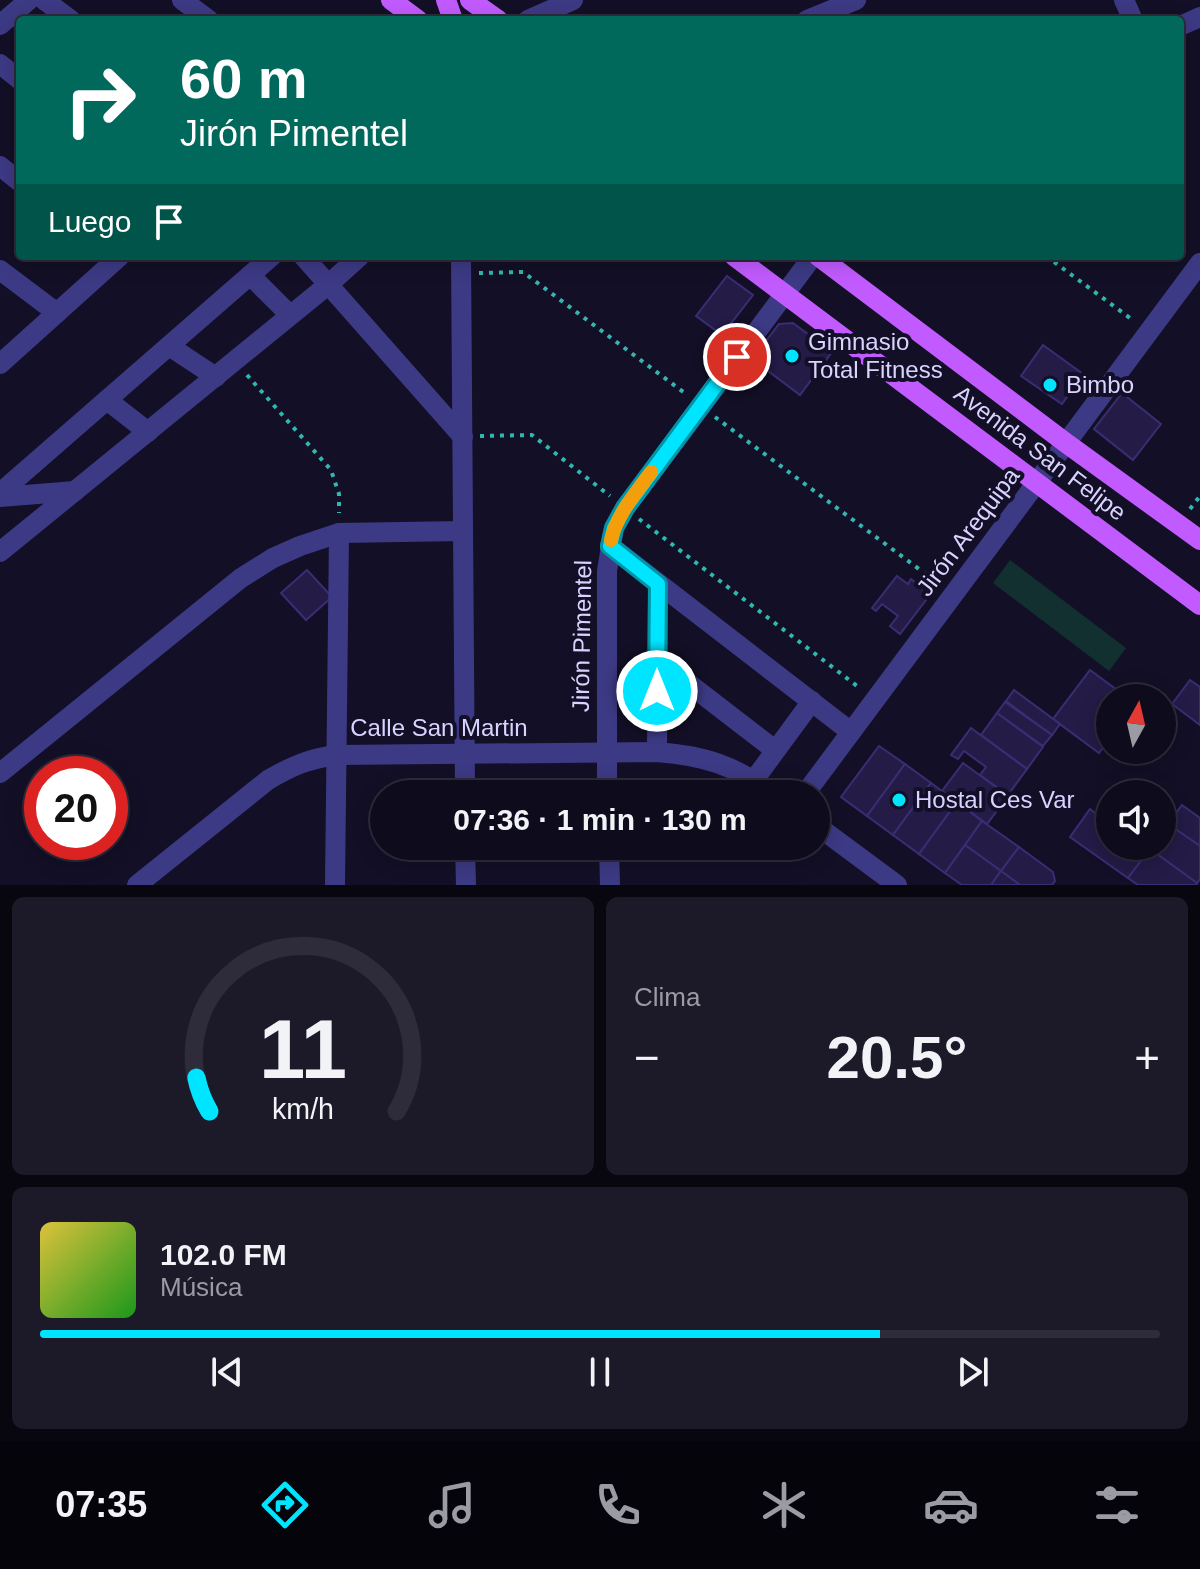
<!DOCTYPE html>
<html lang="es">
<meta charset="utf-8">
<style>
body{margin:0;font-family:Arial,sans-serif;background:#1c1929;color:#f1f3f6;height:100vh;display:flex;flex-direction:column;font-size:30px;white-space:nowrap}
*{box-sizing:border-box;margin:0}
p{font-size:26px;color:#9b9ba3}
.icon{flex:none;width:44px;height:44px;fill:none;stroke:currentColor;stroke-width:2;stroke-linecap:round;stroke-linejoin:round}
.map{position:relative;height:885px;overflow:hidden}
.drawer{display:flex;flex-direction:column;gap:12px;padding:12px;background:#08060f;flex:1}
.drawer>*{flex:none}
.banner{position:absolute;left:16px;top:16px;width:1168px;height:244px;border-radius:8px;box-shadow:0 4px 20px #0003,0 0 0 2px #2e2b3b;background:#00695c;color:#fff;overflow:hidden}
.needle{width:52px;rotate:8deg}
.tools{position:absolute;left:1096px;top:684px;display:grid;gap:16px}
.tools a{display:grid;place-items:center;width:80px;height:80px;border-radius:50%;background:#0e0b1c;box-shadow:0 4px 20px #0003,0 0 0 2px #2e2b3b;font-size:40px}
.speed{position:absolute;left:24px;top:756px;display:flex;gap:16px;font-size:40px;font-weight:700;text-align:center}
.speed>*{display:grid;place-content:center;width:104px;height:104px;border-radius:50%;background:#0e0b1c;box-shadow:0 4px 20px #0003,0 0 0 2px #2e2b3b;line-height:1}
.speed .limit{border:12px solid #d22;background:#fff;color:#111}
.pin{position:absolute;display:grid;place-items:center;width:68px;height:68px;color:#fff;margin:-34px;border:4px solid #fff;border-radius:50%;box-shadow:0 2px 8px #0007}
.me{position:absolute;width:88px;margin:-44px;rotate:0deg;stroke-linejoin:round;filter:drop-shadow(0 0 6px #0008)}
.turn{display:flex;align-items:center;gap:28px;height:168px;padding:0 32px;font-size:36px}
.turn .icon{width:104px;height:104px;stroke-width:2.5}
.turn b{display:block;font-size:56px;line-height:68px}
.then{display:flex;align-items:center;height:76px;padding:0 32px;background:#0003;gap:16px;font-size:30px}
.big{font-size:60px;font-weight:600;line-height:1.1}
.drawer .widget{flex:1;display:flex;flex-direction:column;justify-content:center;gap:12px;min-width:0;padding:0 28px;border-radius:12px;background:#1c1929}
.drawer .dial{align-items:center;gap:0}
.dial svg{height:208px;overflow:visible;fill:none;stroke:#2e2b3b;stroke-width:7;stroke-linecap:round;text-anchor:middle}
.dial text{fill:#f1f3f6;stroke:none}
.song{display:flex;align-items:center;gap:24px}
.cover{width:96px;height:96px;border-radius:12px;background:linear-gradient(135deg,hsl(50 70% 55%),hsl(120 70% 35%))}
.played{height:8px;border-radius:4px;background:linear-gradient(90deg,#00e5ff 75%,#2e2b3b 75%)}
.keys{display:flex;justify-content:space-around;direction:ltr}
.heat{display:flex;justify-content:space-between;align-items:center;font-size:44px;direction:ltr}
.drawer .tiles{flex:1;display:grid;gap:12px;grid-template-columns:1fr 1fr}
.widget:last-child{grid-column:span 2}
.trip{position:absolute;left:370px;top:780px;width:460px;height:80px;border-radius:40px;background:#0e0b1c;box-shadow:0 4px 20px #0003,0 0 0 2px #2e2b3b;font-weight:600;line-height:80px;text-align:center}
.dock{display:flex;height:128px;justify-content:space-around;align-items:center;background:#06040b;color:#9b9ba3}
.dock .icon{width:56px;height:56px}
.dock .current{color:#00e5ff}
.dock b{font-size:36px;color:#f1f3f6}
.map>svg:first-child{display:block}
.green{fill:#12302f}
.building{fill:#241b47;stroke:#3b2d73;stroke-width:2}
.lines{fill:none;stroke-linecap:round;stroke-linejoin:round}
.path{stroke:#2fb8b0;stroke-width:4;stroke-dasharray:4 6;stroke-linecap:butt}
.minor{stroke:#3d3a85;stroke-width:20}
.major{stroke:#c25bff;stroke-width:20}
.route-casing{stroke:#0095a6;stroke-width:20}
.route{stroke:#00e5ff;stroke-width:14}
.slow{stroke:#f59e0b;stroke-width:14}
.poi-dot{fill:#00e5ff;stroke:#130f26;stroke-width:3}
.labels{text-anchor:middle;stroke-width:8;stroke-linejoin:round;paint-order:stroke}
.poi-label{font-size:24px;fill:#d9d4ff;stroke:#130f26;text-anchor:start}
.street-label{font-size:24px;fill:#d9d4ff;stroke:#130f26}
</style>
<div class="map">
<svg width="1200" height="885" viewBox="0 0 1200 885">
<rect width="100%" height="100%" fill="#130f26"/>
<path class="green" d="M1010 560 1126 648 1109 671 993 583Z"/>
<g class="building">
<path d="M727 276 753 295 722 335 696 316Z"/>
<path d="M793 323 832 352 800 395 752 359 779 324Z"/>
<path d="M1043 345 1083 374 1062 404 1021 376Z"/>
<path d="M1122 393 1161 424 1133 460 1094 429Z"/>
<path d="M307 570 332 597 306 620 281 593Z"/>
<path d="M897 576 908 584 911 579 920 586 923 583 933 591 900 634 890 626 898 616 882 604 876 611 872 608Z"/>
<path d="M1090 670 1128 698H1110V738L1099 753 1053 719Z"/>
<path d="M1190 680 1200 687V725L1172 704Z"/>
<path d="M1014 690 1060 724 1052 735 1006 701Z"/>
<path d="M1005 702 1052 735 1043 746 997 713Z"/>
<path d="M997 713 1043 747 1027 769 981 735Z"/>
<path d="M971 728 1027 769 1008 795 980 775 986 767 964 751 958 759 951 755Z"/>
<path d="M879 746 905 764 867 816 841 797Z"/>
<path d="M963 763 1008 796 987 824 942 791Z"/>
<path d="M905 764 931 783 893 835 867 816Z"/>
<path d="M931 783 957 802 919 854 893 835Z"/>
<path d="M957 802 982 821 945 873 919 854Z"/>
<path d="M1182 805 1200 818V846L1168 824Z"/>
<path d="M1090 809 1110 824V846H1141L1148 851 1128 878 1070 837Z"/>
<path d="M982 821 1019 847 1001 871 965 845Z"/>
<path d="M1168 824 1200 846V879L1197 883 1150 849 1152 846H1162V832Z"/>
<path d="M965 845 1001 871 991 885H962L945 873Z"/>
<path d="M1019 847 1053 872 1055 881 1052 885H1020L1001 871Z"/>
<path d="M1150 849 1197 883 1196 885H1138L1128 878Z"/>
<path d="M1001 871 1020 885H991Z"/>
</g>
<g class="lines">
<g class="path">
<path d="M1046 256 1134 321"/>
<path d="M479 273 523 272 686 394"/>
<path d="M247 375 331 470 339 494V513"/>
<path d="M715 417 939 584"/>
<path d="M480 436 532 435 610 496"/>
<path d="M1190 509 1200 496"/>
<path d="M639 519 861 689"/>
</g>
<g class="minor">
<path d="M44 0 71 20"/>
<path d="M182 0 209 20"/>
<path d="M1124 0 1133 20"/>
<path d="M528 20 573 0"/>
<path d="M807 20 856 0"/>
<path d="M0 25 29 0"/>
<path d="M1180 26 1200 17"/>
<path d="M0 64 20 80"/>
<path d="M0 166 20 182"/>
<path d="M303 256 463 437"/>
<path d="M461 256 465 794"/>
<path d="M0 270 57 313"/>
<path d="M250 275 290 315"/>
<path d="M169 346 216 377"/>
<path d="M0 364 120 256"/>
<path d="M107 400 148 432"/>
<path d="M0 493 272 256"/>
<path d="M0 497 75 491"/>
<path d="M610 546 851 732"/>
<path d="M0 552 329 284 360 256"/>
<path d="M658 660 775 750"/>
<path d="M657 752 658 584"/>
<path d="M0 773 241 578 273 558 300 546 339 533 463 531"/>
<path d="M754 780 812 701"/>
<path d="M607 794V571L614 528 625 508 813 256"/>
<path d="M805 794 1200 263"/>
<path d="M816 825 897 885"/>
<path d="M465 846 466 885"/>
<path d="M609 846 610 885"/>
<path d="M137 885 268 780C292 766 308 759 336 755L657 752C706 756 733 765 774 794"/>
<path d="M335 885 339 533"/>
</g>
<g class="major">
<path d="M391 0 418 20"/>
<path d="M446 0 453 20"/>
<path d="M470 0 498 20"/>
<path d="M734 256 1200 605"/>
<path d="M818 256 1066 443 1200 540"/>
</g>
</g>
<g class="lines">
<g class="route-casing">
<path id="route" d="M657 691 658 584 610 546 614 528 625 508 737 357"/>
</g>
<use href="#route" class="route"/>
<path class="slow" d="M611 540C617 514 636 493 651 472"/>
</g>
<g class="poi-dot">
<circle cx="792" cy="356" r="8"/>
<circle cx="1050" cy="385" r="8"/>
<circle cx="899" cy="800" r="8"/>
</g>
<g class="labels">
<g class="poi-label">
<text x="808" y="350">Gimnasio<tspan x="808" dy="28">Total Fitness</tspan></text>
<text x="1066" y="393">Bimbo</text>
<text x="915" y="808">Hostal Ces Var</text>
</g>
<g class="street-label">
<text transform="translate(1040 453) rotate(37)" y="8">Avenida San Felipe</text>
<text transform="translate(968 532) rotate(-53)" y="8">Jirón Arequipa</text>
<text transform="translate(582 636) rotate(-89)" y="8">Jirón Pimentel</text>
<text x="439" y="736">Calle San Martin</text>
</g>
</g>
</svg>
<div class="tools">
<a><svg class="needle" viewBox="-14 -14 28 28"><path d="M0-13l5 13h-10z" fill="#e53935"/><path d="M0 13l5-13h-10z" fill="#9b9ba3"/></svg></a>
<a><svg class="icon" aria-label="sound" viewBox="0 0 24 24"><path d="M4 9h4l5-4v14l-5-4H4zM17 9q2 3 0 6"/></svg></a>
</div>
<div class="speed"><div class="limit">20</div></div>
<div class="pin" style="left:737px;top:357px;background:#d93025"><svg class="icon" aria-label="arrive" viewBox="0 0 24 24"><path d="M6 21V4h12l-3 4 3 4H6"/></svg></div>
<svg class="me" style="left:657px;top:691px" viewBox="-20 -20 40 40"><circle r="17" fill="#00e5ff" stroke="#fff" stroke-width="3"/><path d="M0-11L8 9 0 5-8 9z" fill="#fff"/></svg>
<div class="trip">07:36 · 1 min · 130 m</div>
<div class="banner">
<div class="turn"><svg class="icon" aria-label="right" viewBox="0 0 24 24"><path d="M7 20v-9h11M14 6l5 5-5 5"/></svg><div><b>60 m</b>Jirón Pimentel</div></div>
<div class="then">Luego<svg class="icon" aria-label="arrive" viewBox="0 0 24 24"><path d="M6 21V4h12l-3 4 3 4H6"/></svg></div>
</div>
</div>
<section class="drawer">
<div class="tiles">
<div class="widget dial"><svg viewBox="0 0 100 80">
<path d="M14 69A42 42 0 1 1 86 69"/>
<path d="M14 69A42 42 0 0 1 9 56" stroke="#00e5ff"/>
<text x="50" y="56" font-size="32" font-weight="700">11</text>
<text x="50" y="72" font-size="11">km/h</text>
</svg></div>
<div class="widget"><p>Clima</p>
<div class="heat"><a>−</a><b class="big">20.5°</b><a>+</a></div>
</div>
<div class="widget">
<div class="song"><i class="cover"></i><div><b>102.0 FM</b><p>Música</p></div></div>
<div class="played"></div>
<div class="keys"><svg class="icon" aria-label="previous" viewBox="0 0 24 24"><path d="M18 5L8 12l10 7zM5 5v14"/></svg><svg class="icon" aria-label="pause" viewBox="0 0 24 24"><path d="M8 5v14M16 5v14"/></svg><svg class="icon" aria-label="next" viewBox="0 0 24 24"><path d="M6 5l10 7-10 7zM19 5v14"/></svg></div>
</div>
</div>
</section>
<nav class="dock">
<b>07:35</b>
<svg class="icon current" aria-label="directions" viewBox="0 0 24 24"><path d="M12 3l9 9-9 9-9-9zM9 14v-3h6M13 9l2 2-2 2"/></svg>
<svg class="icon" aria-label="music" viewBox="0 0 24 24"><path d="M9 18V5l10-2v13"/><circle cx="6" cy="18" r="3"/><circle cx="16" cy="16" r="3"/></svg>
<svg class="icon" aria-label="phone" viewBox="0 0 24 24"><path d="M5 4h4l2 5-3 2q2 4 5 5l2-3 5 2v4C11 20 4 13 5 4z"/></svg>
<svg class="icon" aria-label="climate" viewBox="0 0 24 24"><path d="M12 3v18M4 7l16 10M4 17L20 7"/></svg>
<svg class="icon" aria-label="car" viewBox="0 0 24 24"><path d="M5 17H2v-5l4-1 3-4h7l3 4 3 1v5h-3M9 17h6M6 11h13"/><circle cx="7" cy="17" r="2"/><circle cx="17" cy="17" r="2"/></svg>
<svg class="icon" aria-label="filters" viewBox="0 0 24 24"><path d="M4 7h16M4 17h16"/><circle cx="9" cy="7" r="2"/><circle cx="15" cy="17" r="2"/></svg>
</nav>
